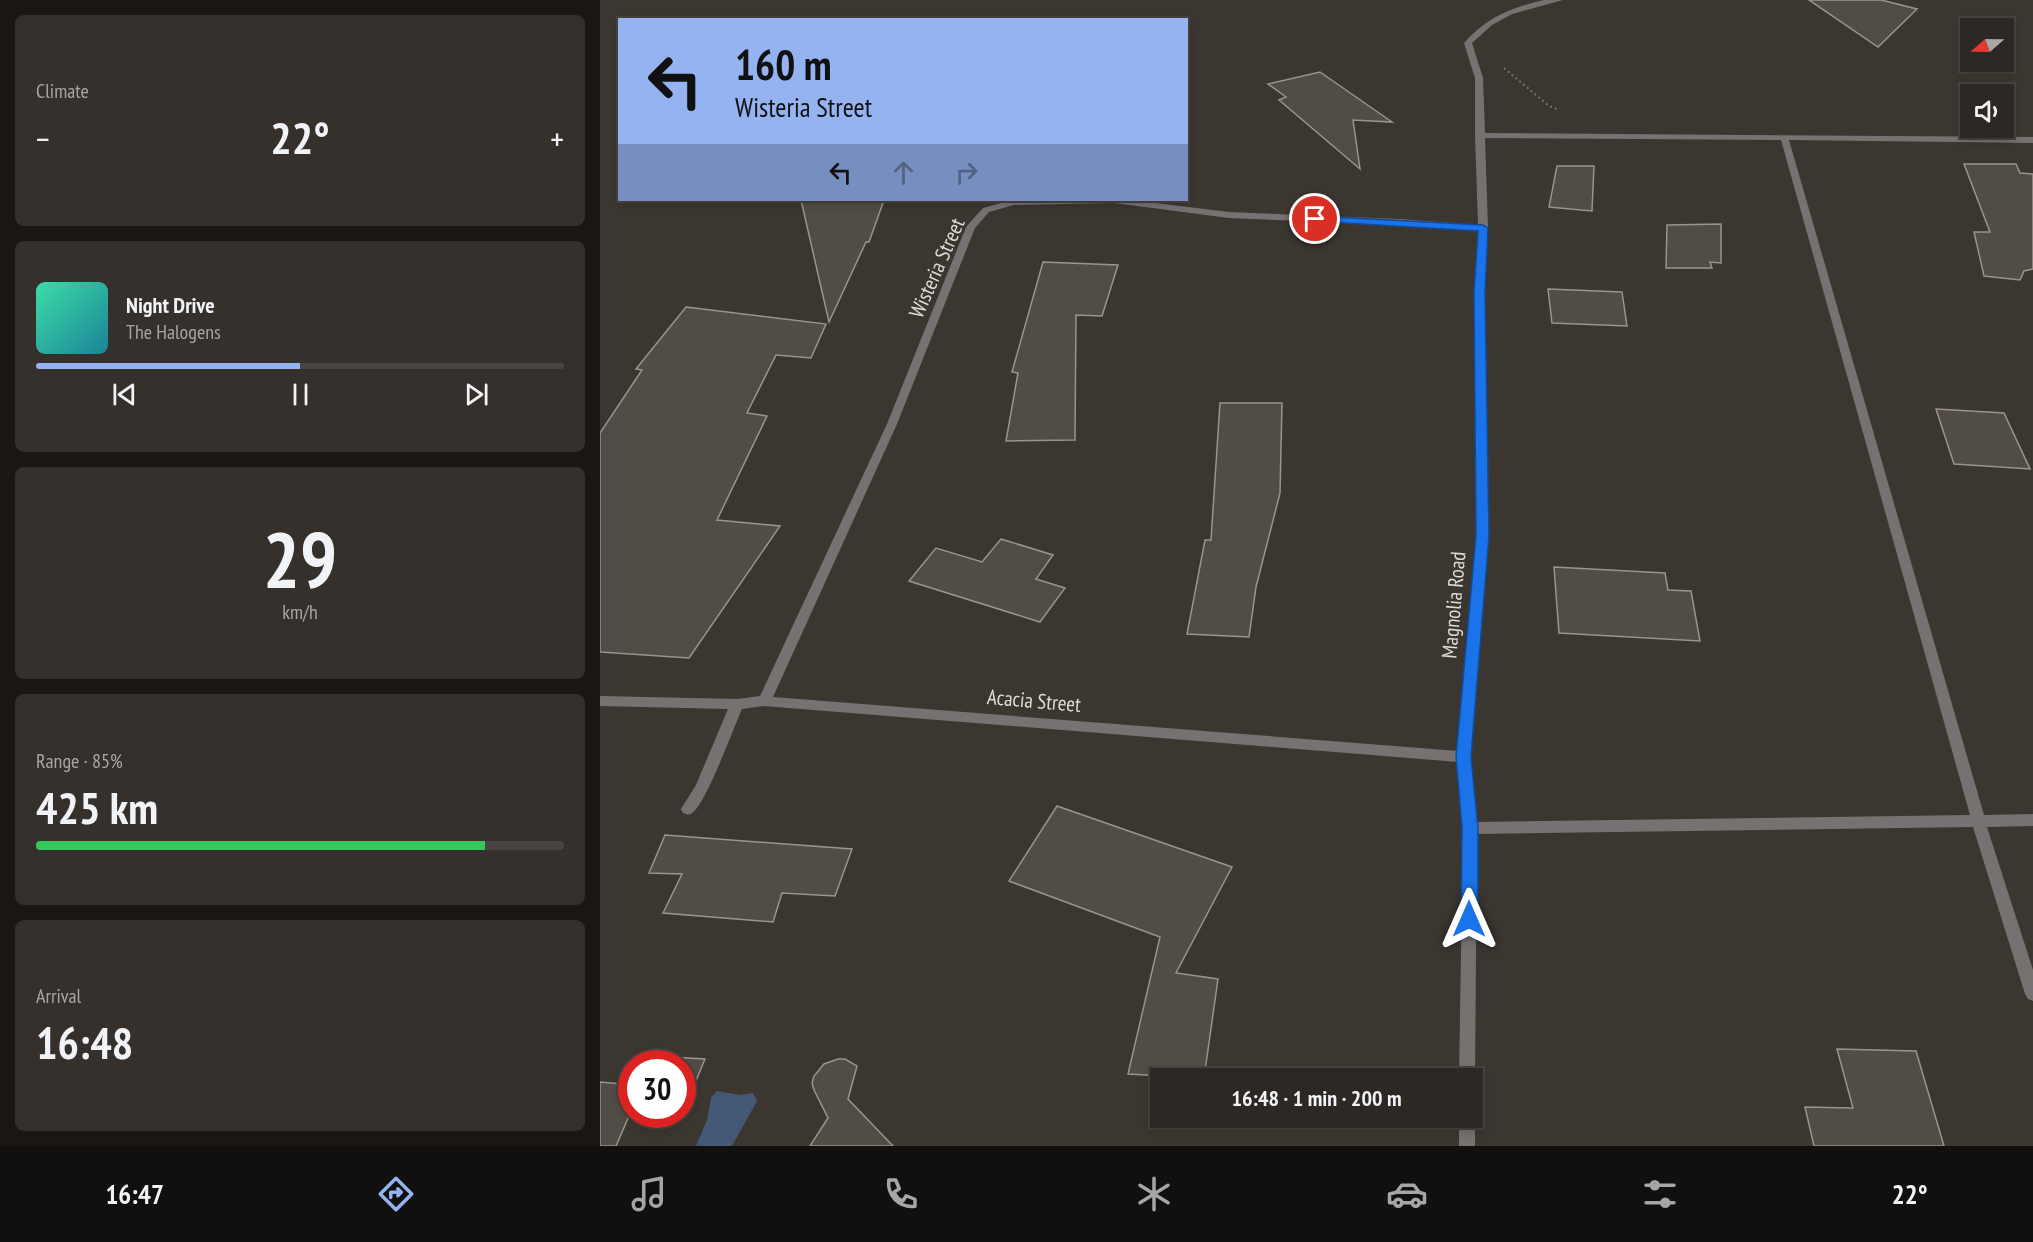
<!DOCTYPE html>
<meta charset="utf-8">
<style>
body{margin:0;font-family:"PT Sans Narrow",sans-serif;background:#35302c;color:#f1f3f6;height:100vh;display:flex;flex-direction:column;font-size:22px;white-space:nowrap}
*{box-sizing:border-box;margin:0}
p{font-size:20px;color:#a7a6a6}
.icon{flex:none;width:33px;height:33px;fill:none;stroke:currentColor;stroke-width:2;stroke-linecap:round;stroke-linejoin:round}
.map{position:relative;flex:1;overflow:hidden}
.details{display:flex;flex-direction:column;gap:15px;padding:15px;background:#191614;width:600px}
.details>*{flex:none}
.top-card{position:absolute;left:18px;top:18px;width:570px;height:183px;border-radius:0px;box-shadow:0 3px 9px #0003,0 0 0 2px #484441;background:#95b2f1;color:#111;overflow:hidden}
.needle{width:39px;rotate:250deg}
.controls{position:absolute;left:1360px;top:18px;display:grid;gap:12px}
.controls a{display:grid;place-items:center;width:54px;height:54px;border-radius:0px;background:#2d2824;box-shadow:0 3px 9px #0003,0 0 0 2px #484441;font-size:30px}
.speed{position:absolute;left:18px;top:1050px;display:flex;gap:12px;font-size:30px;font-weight:700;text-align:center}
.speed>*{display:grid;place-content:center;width:78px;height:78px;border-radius:50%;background:#2d2824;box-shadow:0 3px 9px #0003,0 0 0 2px #484441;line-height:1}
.speed .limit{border:9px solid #d22;background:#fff;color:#111}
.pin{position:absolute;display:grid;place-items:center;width:51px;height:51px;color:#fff;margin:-26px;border:3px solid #fff;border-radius:50%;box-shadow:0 2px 6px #0007}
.me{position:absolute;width:66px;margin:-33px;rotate:0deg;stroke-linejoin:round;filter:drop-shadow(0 0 4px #0008)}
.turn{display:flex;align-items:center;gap:21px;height:126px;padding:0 18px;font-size:27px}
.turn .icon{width:78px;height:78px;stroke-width:2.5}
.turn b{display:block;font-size:42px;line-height:51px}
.lanes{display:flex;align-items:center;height:57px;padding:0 18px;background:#0003;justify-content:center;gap:30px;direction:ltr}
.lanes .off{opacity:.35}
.big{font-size:45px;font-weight:700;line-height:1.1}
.details .card{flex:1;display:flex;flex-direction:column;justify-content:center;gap:9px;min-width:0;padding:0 21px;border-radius:9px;background:#35302c}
.details .dial{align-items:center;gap:0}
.dial b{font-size:78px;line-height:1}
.song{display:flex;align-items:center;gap:18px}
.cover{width:72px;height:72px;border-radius:9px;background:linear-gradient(135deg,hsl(160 70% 55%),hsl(190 70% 35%))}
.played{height:6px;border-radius:3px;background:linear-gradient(90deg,#95b2f1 50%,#484441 50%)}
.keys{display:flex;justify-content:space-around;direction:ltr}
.heat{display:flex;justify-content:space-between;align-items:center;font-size:33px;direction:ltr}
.charge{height:9px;border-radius:4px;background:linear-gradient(90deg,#34c759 85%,#484441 0)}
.trip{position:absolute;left:550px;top:1068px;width:333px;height:60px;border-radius:0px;background:#2d2824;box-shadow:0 3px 9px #0003,0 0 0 2px #484441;font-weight:700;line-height:60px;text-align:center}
.tabs{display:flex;height:96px;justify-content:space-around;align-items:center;background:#12100e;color:#a7a6a6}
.tabs .icon{width:42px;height:42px}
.tabs .on{color:#95b2f1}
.tabs b{font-size:27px;color:#f1f3f6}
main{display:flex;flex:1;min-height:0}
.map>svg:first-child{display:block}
.water{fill:#435975}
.building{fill:#524c46;stroke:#9a948c;stroke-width:1.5}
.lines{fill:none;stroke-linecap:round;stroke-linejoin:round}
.path{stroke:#77726d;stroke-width:2;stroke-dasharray:2 3;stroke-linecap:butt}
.minor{fill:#777271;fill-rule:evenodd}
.route{fill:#1a73e8;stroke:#114b97;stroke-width:1.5}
.labels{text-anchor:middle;stroke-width:6;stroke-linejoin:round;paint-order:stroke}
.street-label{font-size:21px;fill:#dfdbd7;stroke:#3c3630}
</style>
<main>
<section class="details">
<div class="card"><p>Climate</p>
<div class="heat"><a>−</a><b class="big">22°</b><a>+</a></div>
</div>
<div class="card">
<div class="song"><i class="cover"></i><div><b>Night Drive</b><p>The Halogens</p></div></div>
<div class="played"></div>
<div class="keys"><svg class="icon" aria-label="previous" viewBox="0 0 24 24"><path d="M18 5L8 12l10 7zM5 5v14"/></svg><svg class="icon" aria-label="pause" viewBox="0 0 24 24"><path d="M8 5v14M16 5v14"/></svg><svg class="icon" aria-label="next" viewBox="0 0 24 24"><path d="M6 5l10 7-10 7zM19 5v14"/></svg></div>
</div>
<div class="card dial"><b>29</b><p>km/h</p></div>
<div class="card"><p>Range · 85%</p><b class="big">425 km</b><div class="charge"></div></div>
<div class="card"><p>Arrival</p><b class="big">16:48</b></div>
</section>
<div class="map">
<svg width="1433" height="1146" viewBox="0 0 1433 1146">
<rect width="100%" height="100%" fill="#3c3630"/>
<path class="water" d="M117 1091 140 1095 153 1093 157 1101 132 1146H96L107 1120 111 1098Z"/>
<g class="building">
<path d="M1209 0H1281L1317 9 1278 47Z"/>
<path d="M720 72 792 122 753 120 760 169 679 100 686 97 668 84Z"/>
<path d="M1364 164H1416L1420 173 1433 174V269L1424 271 1420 280 1384 276 1374 232H1390Z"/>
<path d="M957 166H994L992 211 949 207Z"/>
<path d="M201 200H284L269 242H266L229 322Z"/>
<path d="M1121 224V263L1110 262 1112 268H1066L1067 225Z"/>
<path d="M443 262 518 265 502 316 476 315 475 440 406 441 418 373 412 372Z"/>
<path d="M948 289 1022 292 1027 326 952 323Z"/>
<path d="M86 307 226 324 211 358 176 355 147 413 167 416 117 520 180 526 89 658 0 652V433L42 370 36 369Z"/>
<path d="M620 403H682L680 493 656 587 649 637 587 634 605 540H611Z"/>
<path d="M1336 409 1404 413 1430 469 1354 464Z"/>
<path d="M401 539 453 555 436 579 465 588 440 622 309 581 336 548 382 562Z"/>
<path d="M954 567 1065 573 1068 590 1091 591 1100 641 959 633Z"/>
<path d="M457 806 632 867 576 973 618 979 604 1078 528 1074 560 937 409 881Z"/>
<path d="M65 835 252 849 235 896 182 893 173 922 63 913 82 874 49 873Z"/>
<path d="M1237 1049 1316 1051 1344 1146H1214L1205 1107 1253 1108Z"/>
<path d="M54 1056 105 1059 86 1105H82V1064H51Z"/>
<path d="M238 1059H245L257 1066 248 1099 293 1146H210L228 1118 214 1090 212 1083 214 1076 224 1064Z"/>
<path d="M0 1082 32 1085V1109L16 1146H0Z"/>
</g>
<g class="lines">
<path class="path" d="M904 68 949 106 957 109"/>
<g class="minor">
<path d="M944 0H963L912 14 892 25 872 43 883 78 885 133 1433 137V143L1189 140 1384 815 1433 814V826L1387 827 1433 970V1001L1428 999 1425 994 1373 827 877 834 875 1078 873 1083V1078H859L863 828 858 762 164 706 142 709C134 727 105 806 92 813 88 816 87 814 83 813L81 809 96 785 128 709 0 706V696L137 699 160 696 287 424 366 227 383 208 412 200H531L629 212 800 219 878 225 875 135V78L864 43C886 18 912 7 944 0ZM885 138 1181 140 1370 815 877 822 871 757 889 536 885 293 888 228ZM514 203 629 218 800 225 878 230 875 293 877 536 858 751 173 697 297 424 375 228 389 212 414 205Z"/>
<path d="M873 1113 875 1118V1146H859V1118H873Z"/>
</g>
</g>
<path class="route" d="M715 216 883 225 888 228 885 293 889 536 871 757 878 828V919L875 924 869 927 863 924 861 919 862 828 856 757 876 536 874 293 878 231 711 221V217Z"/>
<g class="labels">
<g class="street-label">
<text transform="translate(337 268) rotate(-66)" y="7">Wisteria Street</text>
<text transform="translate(854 605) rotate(-85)" y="7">Magnolia Road</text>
<text transform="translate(434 701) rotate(5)" y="7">Acacia Street</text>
</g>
</g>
</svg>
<div class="controls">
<a><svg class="needle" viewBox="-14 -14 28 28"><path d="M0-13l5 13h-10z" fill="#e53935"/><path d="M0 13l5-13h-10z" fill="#a7a6a6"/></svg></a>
<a><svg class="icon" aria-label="sound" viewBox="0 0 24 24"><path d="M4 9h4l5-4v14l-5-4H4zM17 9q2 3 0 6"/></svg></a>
</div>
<div class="speed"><div class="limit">30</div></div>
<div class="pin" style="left:715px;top:219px;background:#d93025"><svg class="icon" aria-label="arrive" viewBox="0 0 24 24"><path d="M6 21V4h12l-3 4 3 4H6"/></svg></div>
<svg class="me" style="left:869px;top:919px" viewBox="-20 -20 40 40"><path d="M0-17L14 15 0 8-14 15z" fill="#1a73e8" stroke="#fff" stroke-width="4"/></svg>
<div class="trip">16:48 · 1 min · 200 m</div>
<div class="top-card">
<div class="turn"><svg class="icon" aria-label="left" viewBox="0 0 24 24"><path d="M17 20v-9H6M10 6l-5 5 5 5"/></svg><div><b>160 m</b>Wisteria Street</div></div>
<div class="lanes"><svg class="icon" aria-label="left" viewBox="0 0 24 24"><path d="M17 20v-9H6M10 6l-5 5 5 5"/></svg><svg class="icon off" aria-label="ahead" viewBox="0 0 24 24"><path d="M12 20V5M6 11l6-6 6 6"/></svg><svg class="icon off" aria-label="right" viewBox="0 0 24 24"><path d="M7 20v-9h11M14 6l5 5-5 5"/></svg></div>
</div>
</div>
</main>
<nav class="tabs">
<b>16:47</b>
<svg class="icon on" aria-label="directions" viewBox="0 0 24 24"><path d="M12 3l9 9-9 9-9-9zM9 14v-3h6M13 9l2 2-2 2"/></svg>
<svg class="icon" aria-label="music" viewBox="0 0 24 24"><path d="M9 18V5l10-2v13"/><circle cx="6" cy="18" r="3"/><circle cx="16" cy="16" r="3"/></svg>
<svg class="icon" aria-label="phone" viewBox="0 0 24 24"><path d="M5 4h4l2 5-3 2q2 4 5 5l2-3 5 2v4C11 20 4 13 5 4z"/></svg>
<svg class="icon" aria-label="climate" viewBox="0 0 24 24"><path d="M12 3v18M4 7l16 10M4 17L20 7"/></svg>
<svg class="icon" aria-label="car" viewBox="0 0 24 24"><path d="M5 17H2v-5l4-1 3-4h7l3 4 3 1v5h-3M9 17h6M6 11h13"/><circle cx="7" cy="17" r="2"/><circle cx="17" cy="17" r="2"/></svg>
<svg class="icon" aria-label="filters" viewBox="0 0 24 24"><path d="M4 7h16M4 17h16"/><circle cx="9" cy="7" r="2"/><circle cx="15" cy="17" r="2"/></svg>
<b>22°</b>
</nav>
